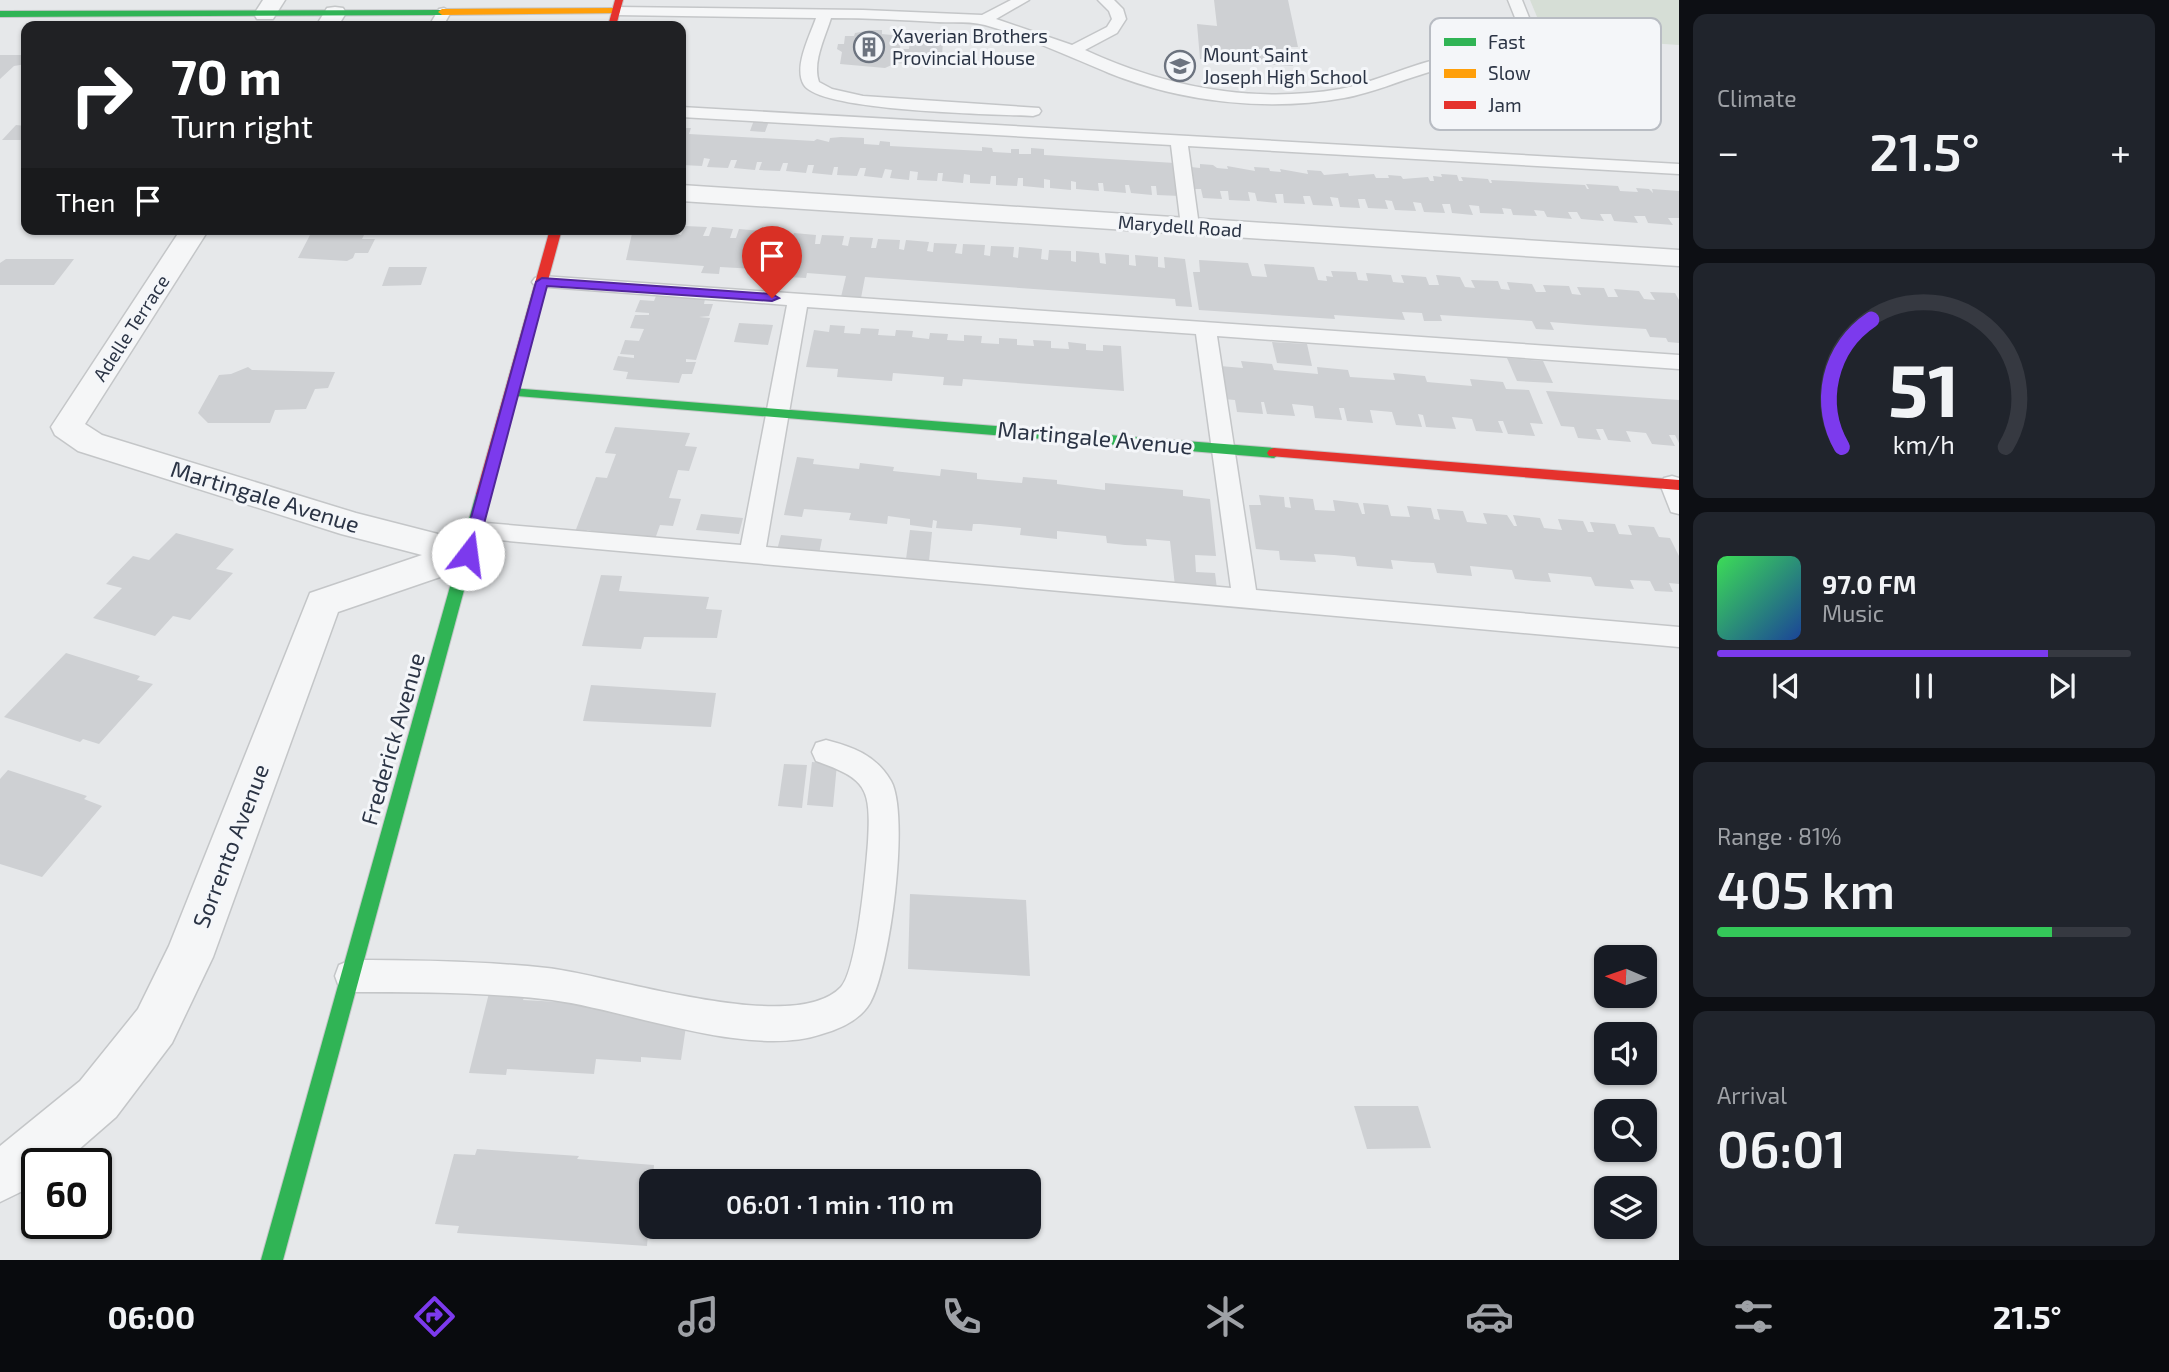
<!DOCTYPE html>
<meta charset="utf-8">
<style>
body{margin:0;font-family:"Exo 2",sans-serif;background:#20242c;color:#f1f3f6;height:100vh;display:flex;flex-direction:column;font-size:26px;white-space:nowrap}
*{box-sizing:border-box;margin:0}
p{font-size:23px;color:#9ea1a6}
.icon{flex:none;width:38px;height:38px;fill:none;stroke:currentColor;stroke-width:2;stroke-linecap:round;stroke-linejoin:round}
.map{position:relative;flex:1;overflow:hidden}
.side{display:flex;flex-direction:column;gap:14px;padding:14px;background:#0d0f14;width:490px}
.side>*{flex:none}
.banner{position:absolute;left:21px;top:21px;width:665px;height:214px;border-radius:14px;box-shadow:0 2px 5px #0004;background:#202124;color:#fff;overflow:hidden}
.needle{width:46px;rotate:272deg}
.fabs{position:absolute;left:1594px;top:945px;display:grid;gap:14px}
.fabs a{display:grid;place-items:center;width:63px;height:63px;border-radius:14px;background:#171b24;box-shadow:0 2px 5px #0004;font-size:35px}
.speed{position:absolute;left:21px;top:1148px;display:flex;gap:14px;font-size:35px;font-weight:700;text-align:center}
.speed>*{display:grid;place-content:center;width:91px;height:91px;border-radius:50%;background:#171b24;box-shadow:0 2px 5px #0004;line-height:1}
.speed .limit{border:4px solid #111;border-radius:10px;background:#fff;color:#111}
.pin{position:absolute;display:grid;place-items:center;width:60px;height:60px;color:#fff;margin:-72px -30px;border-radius:50% 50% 50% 0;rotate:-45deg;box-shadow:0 0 7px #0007}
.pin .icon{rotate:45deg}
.me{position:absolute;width:77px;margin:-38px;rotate:15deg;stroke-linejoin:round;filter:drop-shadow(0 0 5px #0008)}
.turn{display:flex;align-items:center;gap:24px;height:147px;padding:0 35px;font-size:32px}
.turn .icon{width:91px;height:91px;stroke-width:2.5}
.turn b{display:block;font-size:49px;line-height:60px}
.then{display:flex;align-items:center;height:66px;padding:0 35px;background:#0003;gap:14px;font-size:26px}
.big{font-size:52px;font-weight:600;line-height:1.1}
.side .widget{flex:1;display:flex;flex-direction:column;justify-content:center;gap:10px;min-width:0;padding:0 24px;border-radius:14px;background:#20242c}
.side .dial{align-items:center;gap:0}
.dial svg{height:182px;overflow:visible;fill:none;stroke:#363941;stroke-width:7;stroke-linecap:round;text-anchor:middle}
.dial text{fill:#f1f3f6;stroke:none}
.song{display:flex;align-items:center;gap:21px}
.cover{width:84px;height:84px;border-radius:10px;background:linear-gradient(135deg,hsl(130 70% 55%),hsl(220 70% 35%))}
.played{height:7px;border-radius:4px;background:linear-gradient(90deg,#7c3aed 80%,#363941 80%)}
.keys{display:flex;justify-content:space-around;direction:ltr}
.heat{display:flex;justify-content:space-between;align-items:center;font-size:38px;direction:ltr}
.charge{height:10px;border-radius:5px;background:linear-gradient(90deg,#34c759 81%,#363941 0)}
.trip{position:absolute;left:639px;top:1169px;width:402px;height:70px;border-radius:14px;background:#171b24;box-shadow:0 2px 5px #0004;font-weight:600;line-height:70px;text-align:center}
.tabs{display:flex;height:112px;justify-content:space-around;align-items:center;background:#090b0e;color:#9ea1a6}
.tabs .icon{width:49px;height:49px}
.tabs .current{color:#7c3aed}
.tabs b{font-size:32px;color:#f1f3f6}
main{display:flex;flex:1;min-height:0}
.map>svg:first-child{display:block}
.green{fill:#d6ded6}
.building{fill:#ced0d3}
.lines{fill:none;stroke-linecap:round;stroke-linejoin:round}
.lane-casing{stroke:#c4c6c8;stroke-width:3}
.street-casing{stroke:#c4c6c8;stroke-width:3}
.fast-casing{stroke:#c4c6c8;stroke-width:2}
.slow-casing{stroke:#c4c6c8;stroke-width:2}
.jam-casing{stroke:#c4c6c8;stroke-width:2}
.lane{fill:#f5f6f7;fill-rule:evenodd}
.street{fill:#f5f6f7;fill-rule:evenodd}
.fast{fill:#30b455;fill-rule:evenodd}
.slow{fill:#ff9f0a;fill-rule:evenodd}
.jam{fill:#e5322d;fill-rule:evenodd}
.route{fill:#7c3aed;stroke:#51269a;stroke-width:2}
.labels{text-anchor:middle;stroke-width:6;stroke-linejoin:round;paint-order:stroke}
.far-poi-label{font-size:19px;fill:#2b3445;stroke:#f4f6f9;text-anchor:start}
.far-street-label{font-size:19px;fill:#2b3445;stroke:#f4f6f9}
.street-label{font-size:23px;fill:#2b3445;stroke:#f4f6f9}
.key{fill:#f4f6f9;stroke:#b8bcc3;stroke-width:2}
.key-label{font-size:19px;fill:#2b3445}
</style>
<main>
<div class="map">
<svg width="1679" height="1260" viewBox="0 0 1679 1260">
<rect width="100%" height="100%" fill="#e6e8ea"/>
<path class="green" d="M1530 0H1679V45L1545 36Z"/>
<g class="building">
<path d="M1214 0H1288L1298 47H1289L1293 66 1200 59 1197 24 1217 26Z"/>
<path d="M872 30H882V34L901 36 900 49H909L910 39 943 42 942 56H932L933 66 896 63 885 68 840 64 842 52 837 49 838 44H844L845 36H854L855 33Z"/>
<path d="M0 55H26V64L14 66 0 79Z"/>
<path d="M754 120 769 121 765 132 750 131Z"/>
<path d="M16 125 26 126V140H2Z"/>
<path d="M681 128H691L689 134 814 141 817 139 829 142 830 138 841 137 864 138V144L879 145 880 141 890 142V146L982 151V147L992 148 993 152 1011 153V149H1019V154H1031V148L1044 149V155L1175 163 1180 196 1157 195 1156 186H1151L1152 195 1131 193 1129 185H1125L1126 193 1104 191 1103 183H1098L1099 191 1076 189V182L1071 181V190L1050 188V180L1044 179V188L1023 186V178H1018L1017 186 996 185V176H991L990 184 970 183V175L964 174 963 183 942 181 943 173H938L937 181 917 180 918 172 910 171 909 180 890 178 892 170 885 169 882 178 864 176 866 168H860L857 176 837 175 838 167H834L832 175 812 173 814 165H808L806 173 786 171 788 163H783L780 171 759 170 762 162H757L755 170 734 168 737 160H731L728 168 707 167 710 159 704 158 702 166 682 165 685 157H681Z"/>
<path d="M1200 164 1213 165 1217 168 1228 169 1227 166 1255 171 1254 167 1269 168 1270 171 1281 172 1280 169 1308 174 1307 170 1321 171 1324 175 1348 173 1349 176 1374 174 1376 178H1389L1388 175 1401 176 1403 179 1428 177 1430 181H1434L1433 176 1442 177 1441 174 1457 175 1459 181H1463L1461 177 1488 179 1490 183H1492L1491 180 1585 185 1587 189H1589L1586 184 1618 186 1620 191 1638 192 1636 188 1649 189 1653 193 1652 189 1679 191V218H1668L1673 225 1648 223 1645 216H1634L1638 223 1614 221 1611 214H1600L1604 221 1581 219 1577 212H1568L1572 219 1547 217 1544 211 1534 210 1537 216 1513 215 1511 209 1502 208 1504 214 1480 213 1479 206 1469 205 1473 215 1452 213 1450 204H1442L1445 213 1424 212 1421 203 1413 202 1416 211 1395 210 1392 201 1385 200 1388 209 1368 208 1365 199H1358L1360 208 1340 207 1338 198 1330 197 1333 206 1313 205 1310 196H1303L1305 204 1284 203 1283 194H1275L1277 203 1257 201 1255 193 1248 192 1250 201 1229 200 1228 191H1220L1222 199 1203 198 1201 189H1194L1191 167 1200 168Z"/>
<path d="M685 226 707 227 703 236H709L712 227 733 229 730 238H736L739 229 762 231 759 240H764L767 231 789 233 786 242H791L794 233 816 235 815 244H820L822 235 844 236 842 245 848 246 850 237 873 238 871 248H876L878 239 900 240 899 249 904 250 906 240 929 242 927 251 933 252 934 243 957 244 955 253 962 254 963 244 985 245 984 255 990 256 991 246 1014 247 1013 257 1018 258 1019 247 1042 249 1041 259 1048 260 1049 250 1071 251V261L1076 262V251L1099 253 1100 263 1106 264 1105 253 1129 255V265L1136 266 1135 255 1158 257V267L1165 268 1164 257 1185 259 1192 307 1176 306 1175 299 865 277 861 298 841 297 846 276 807 273 806 278 789 277 790 271 720 267 719 274 701 273 704 266 626 260 633 229H649L648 232 651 233 653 229H679L677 234 681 235Z"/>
<path d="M310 235H364L362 239H375L368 253H355L353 258 347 261 298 258Z"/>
<path d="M6 259H74L54 285H0V263Z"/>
<path d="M1199 260 1248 263 1252 276 1267 277 1264 264 1314 267 1318 280 1327 281 1326 276 1333 277 1331 271 1356 272 1358 280 1368 281 1366 273 1391 275 1393 282 1404 283 1401 275 1426 277 1429 285H1439L1436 275 1460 277 1465 287 1475 288 1471 280 1498 281 1501 289 1510 290 1507 282 1532 284 1536 292H1546L1543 285 1569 286 1572 294 1581 295 1577 287 1604 288 1608 297H1618L1614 289 1639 291 1644 299 1655 300 1650 292 1675 293 1679 300V343L1668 342 1666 338 1650 337 1646 329 1587 325 1550 322 1554 330 1536 329 1532 321 1440 315 1442 321H1424L1422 313 1402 312 1405 320 1334 315 1335 319 1199 310 1193 272H1200Z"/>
<path d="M389 267H427L421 285 382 286Z"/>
<path d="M656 296 705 299 704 304H713L709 316 699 317 710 318 696 360 686 359V362H696L692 374H682L679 383 626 379 628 372 613 370 618 356 634 358V355L620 354 625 340 639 341 644 329 630 328 635 315H649V313L635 312 640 300 654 301Z"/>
<path d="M739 323 773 325 768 345 734 342Z"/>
<path d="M830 325 845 326 844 333 860 334 861 328 879 329 878 335 895 336 896 330 913 331 912 337 929 339 930 333 948 334 947 340 964 341V335L982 336 981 343 999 344V338L1017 339V345L1034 346 1033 340 1051 341V348L1069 349 1068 342 1086 344V350L1103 351V345L1121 346 1124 391 963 379 962 386 943 385 944 377 893 373 892 381 837 377 838 369 806 367 814 330 829 332Z"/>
<path d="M1272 342 1307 344 1312 366 1277 363Z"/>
<path d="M1507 358 1543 361 1553 383 1517 381Z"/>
<path d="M1241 361 1272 364 1274 370 1318 374 1317 367 1348 370 1350 377 1395 380 1393 373 1425 376 1427 382 1472 386 1470 379 1503 382 1506 389 1529 390 1543 424 1530 423 1535 436 1508 434 1503 421H1498L1503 433 1476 431 1472 419 1452 417 1456 429 1426 427 1423 415 1418 414 1422 427 1396 425 1392 412 1370 410 1373 423 1347 421 1344 408H1339L1342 420 1315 418 1313 406 1292 404 1295 416 1267 414 1264 402H1261L1263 414 1237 412 1235 400 1224 399 1220 366 1243 368Z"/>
<path d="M248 367 252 370 335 372 328 388 315 389 306 409 275 410 270 423H208L198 413 219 375 231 374Z"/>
<path d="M1546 391 1679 400V443L1675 435H1669L1675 446 1652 444 1646 433 1626 431 1631 442 1608 440 1603 429H1596L1601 440 1578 438 1574 427 1561 426Z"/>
<path d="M615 427 690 433 685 446 697 447 689 471 678 470 669 498 681 499 673 526 660 525 655 539 591 533 592 531 587 530 586 533 575 532 596 477 607 478 616 454 605 453Z"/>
<path d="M797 457 814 459 813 464 859 469 860 463 894 467 893 471 940 476 941 469 977 473V479L1022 483 1023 477 1057 480V484L1105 490V483L1183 490V496L1210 499 1216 556 1195 555 1196 572 1215 573 1217 589 1175 586 1170 541 1146 539 1147 546 1125 545 1107 543 1106 536 1057 531V539L1020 535 1021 528 980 524H973L972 531 936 528 937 521 933 520 932 528 910 525V519L888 516 887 524 849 520 851 513 804 509 802 517 784 515Z"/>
<path d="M1259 495 1284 497 1285 507 1291 508 1289 497 1313 499 1315 510 1335 511 1333 500 1358 503 1362 514H1365L1363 503 1388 505 1391 516 1410 517 1407 506 1431 508 1434 519 1440 520 1437 509 1463 511 1467 522 1487 524 1483 513 1507 515 1514 526H1517L1513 515 1540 518 1544 528 1562 530 1558 519 1583 521 1588 532H1594L1590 522 1615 524 1619 534 1632 535 1628 525 1654 527 1659 537 1670 538 1679 556V584L1669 583 1673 592 1655 591 1650 581 1630 580 1634 589 1595 586 1591 577 1548 573 1551 582 1534 581 1515 579 1512 570 1470 566 1472 576 1437 573 1434 563 1413 562 1391 560 1393 569 1357 566 1355 557 1334 555 1314 554 1316 562 1280 560 1279 551 1256 549 1249 505H1261Z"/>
<path d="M701 514 743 518 739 534 696 530Z"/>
<path d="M910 530 932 532 929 561 906 559Z"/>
<path d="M176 533 234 549 216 569 233 573 190 620 173 616 155 636 93 618 122 588 106 584 133 556 149 560Z"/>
<path d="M781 535 822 539 819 554 777 550Z"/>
<path d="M601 575 622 576 619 591 709 597 706 609 722 610 717 638 644 637 641 649 582 646Z"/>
<path d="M66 653 140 676 137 680 153 684 99 744 83 739 80 742 4 717Z"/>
<path d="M591 685 716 693 711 727 583 721Z"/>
<path d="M812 762 837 764 833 807 807 805Z"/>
<path d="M784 764 807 765 802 808 778 806Z"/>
<path d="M8 770 87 796 84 799 102 806 42 877 0 864V779Z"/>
<path d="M910 894 1026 900 1030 976 908 969Z"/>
<path d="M489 993 525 995 523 1000 650 1007 688 1013 681 1060 641 1057V1062L596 1059 594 1074 507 1069 506 1075 469 1073Z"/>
<path d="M1354 1106H1418L1431 1148 1367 1149Z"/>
<path d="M477 1149 579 1156 577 1159 654 1165 647 1246 457 1233 459 1226 435 1224 454 1154 475 1155Z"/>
</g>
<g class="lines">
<g class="lane-casing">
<g id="lane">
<path d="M1011 0H1029L996 19 1072 45 1107 27 1112 19 1109 11 1098 0H1114L1123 9 1126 19 1117 33 1085 50C1165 87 1253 104 1340 89 1370 83 1399 70 1427 62 1467 51 1488 56 1516 20L1508 0H1522L1530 20C1498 66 1474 58 1426 73 1399 81 1372 93 1344 98 1268 112 1181 102 1109 73 1068 56 1028 37 985 25 970 21 953 23 937 22 902 20 867 18 831 18 825 38 812 62 819 82L832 89 863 96 1039 108 1041 111 1039 114 1033 116C997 114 821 112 804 85 793 67 810 36 816 18L616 15 609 11 616 7 863 10 982 15Z"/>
<path d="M444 8 451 12 443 26H429L439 9Z"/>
<path d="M681 107 1679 164V174L1188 146 1199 226 1190 232 1181 226 1171 145 681 117Z"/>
<path d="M542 276 1679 355V369L1217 336 1256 590 1679 627V647L465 537 462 531 465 525 474 522 741 545 787 305 535 286 532 282 535 278ZM807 307 1196 334 1231 588 766 547Z"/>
<path d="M1672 476 1679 478V514L1671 512 1660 484 1664 478Z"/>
<path d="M826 740C853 747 876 755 891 781 910 815 890 969 870 1003 860 1020 840 1029 822 1034 749 1059 628 1010 552 1000 485 992 418 992 351 992L339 987 335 976 339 965 351 960C417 960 482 961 547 968 612 975 794 1037 841 987 857 970 866 869 868 842 871 788 867 779 816 761L812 752 816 743Z"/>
</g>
</g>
<g class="street-casing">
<g id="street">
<path d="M263 0H285L273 19H257L254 14Z"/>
<path d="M335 7 343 8 346 13 338 26H316L327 8Z"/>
<path d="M681 185 1679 250V266L681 201Z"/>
<path d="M181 229H209L85 424 102 435 356 513 481 545 486 554 481 563 338 612 213 957 172 1043 116 1117 62 1164H37V1184L0 1202V1146L80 1081 138 1009 169 946 310 593 422 555 341 534 78 451 55 435 51 427Z"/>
</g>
</g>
<g class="fast-casing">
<g id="fast">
<path d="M445 10V14L442 15 0 17V11Z"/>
<path d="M511 388 1274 448 1281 453 1274 458 506 395V389Z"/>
<path d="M483 489 490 494 283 1260H261L476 494Z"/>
</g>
</g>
<g class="slow-casing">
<path id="slow" d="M616 8 620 11 619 13 442 15 438 12 442 9Z"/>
</g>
<g class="jam-casing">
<g id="jam">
<path d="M615 0H623L616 26H608Z"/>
<path d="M550 229H562L490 494 483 499 476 494Z"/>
<path d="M1274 448 1679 480V490L1269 456 1267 453 1269 450Z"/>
</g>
</g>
<use href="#lane" class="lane"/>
<use href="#street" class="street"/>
<use href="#fast" class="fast"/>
<use href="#slow" class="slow"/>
<use href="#jam" class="jam"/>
</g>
<path class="route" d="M542 278 772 294 779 298 772 301 547 286 476 554 468 560 461 554 536 282Z"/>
<defs>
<g id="building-ring" transform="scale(1.575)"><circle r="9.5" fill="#f4f6f9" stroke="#6c737f" stroke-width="1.5"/><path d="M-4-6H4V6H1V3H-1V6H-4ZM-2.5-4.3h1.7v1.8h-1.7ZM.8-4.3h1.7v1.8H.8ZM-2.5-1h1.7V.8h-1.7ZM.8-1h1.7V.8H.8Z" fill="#6c737f"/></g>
<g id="school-ring" transform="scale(1.575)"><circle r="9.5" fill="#f4f6f9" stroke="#6c737f" stroke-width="1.5"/><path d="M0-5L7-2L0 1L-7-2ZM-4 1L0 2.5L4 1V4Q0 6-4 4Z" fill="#6c737f"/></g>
</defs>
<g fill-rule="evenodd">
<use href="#building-ring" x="869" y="47"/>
<use href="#school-ring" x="1180" y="66"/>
</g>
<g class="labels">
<g class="far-poi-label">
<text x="892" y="43">Xaverian Brothers<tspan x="892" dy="22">Provincial House</tspan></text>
<text x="1203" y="62">Mount Saint<tspan x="1203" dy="22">Joseph High School</tspan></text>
</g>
<g class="far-street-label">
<text transform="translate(1180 226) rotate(4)" y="7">Marydell Road</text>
<text transform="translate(131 328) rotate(-57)" y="7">Adelle Terrace</text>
</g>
<g class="street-label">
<text transform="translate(1095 438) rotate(5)" y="8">Martingale Avenue</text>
<text transform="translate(265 497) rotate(17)" y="8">Martingale Avenue</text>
<text transform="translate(393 739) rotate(-74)" y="8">Frederick Avenue</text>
<text transform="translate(231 846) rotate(-69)" y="8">Sorrento Avenue</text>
</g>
</g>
<rect x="1430" y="18" width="231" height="112" rx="10" class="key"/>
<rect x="1444" y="38" width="32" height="8" fill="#30b455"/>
<rect x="1444" y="69" width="32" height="9" fill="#ff9f0a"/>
<rect x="1444" y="101" width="32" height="8" fill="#e5322d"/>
<g class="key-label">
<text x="1488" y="49">Fast</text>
<text x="1488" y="80">Slow</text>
<text x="1488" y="112">Jam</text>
</g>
</svg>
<div class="fabs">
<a><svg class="needle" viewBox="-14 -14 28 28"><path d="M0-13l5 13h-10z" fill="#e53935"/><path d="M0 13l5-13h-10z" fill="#9ea1a6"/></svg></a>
<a><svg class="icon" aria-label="sound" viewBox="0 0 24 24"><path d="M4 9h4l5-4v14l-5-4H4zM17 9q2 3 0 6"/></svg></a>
<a><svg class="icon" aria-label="search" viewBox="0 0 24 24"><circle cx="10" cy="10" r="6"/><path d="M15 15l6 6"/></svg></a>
<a><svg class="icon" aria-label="layers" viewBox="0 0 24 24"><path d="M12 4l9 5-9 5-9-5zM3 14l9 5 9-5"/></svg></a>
</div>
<div class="speed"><div class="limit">60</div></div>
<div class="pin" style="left:772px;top:298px;background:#d93025"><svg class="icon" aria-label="arrive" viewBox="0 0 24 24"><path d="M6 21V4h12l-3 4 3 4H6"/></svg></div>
<svg class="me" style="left:468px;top:554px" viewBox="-20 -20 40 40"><circle r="19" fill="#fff"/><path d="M0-13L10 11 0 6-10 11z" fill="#7c3aed"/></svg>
<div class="trip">06:01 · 1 min · 110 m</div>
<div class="banner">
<div class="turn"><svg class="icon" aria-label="right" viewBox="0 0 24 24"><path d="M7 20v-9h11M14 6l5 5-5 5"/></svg><div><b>70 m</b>Turn right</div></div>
<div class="then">Then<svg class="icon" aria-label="arrive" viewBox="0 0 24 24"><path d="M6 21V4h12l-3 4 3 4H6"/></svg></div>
</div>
</div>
<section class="side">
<div class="widget"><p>Climate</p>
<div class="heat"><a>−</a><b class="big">21.5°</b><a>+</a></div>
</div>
<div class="widget dial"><svg viewBox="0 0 100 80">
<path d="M14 69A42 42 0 1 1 86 69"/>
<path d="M14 69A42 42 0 0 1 27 13" stroke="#7c3aed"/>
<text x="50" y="56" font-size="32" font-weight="700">51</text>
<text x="50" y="72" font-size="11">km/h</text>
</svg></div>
<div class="widget">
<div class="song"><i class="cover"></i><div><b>97.0 FM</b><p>Music</p></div></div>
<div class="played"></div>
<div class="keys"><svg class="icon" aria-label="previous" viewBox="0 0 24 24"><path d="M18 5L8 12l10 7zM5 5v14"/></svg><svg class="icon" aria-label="pause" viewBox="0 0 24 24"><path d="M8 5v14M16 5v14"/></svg><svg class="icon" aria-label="next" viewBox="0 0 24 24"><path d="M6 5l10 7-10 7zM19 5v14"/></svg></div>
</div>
<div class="widget"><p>Range · 81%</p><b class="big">405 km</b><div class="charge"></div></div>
<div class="widget"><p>Arrival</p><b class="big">06:01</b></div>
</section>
</main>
<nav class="tabs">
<b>06:00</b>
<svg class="icon current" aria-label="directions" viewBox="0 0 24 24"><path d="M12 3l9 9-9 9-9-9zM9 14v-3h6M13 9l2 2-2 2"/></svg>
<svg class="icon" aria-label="music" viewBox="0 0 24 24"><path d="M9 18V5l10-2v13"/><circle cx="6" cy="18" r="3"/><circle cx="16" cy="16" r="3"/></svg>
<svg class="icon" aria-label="phone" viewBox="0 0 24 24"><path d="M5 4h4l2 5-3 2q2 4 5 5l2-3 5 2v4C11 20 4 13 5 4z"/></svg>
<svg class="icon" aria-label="climate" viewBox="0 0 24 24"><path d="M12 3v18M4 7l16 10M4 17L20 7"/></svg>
<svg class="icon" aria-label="car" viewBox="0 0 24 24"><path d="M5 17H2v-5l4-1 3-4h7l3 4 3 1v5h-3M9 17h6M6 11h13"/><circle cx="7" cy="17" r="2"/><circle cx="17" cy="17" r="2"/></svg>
<svg class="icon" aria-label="filters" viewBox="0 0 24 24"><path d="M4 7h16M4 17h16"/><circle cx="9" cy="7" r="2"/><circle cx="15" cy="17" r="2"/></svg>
<b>21.5°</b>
</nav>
